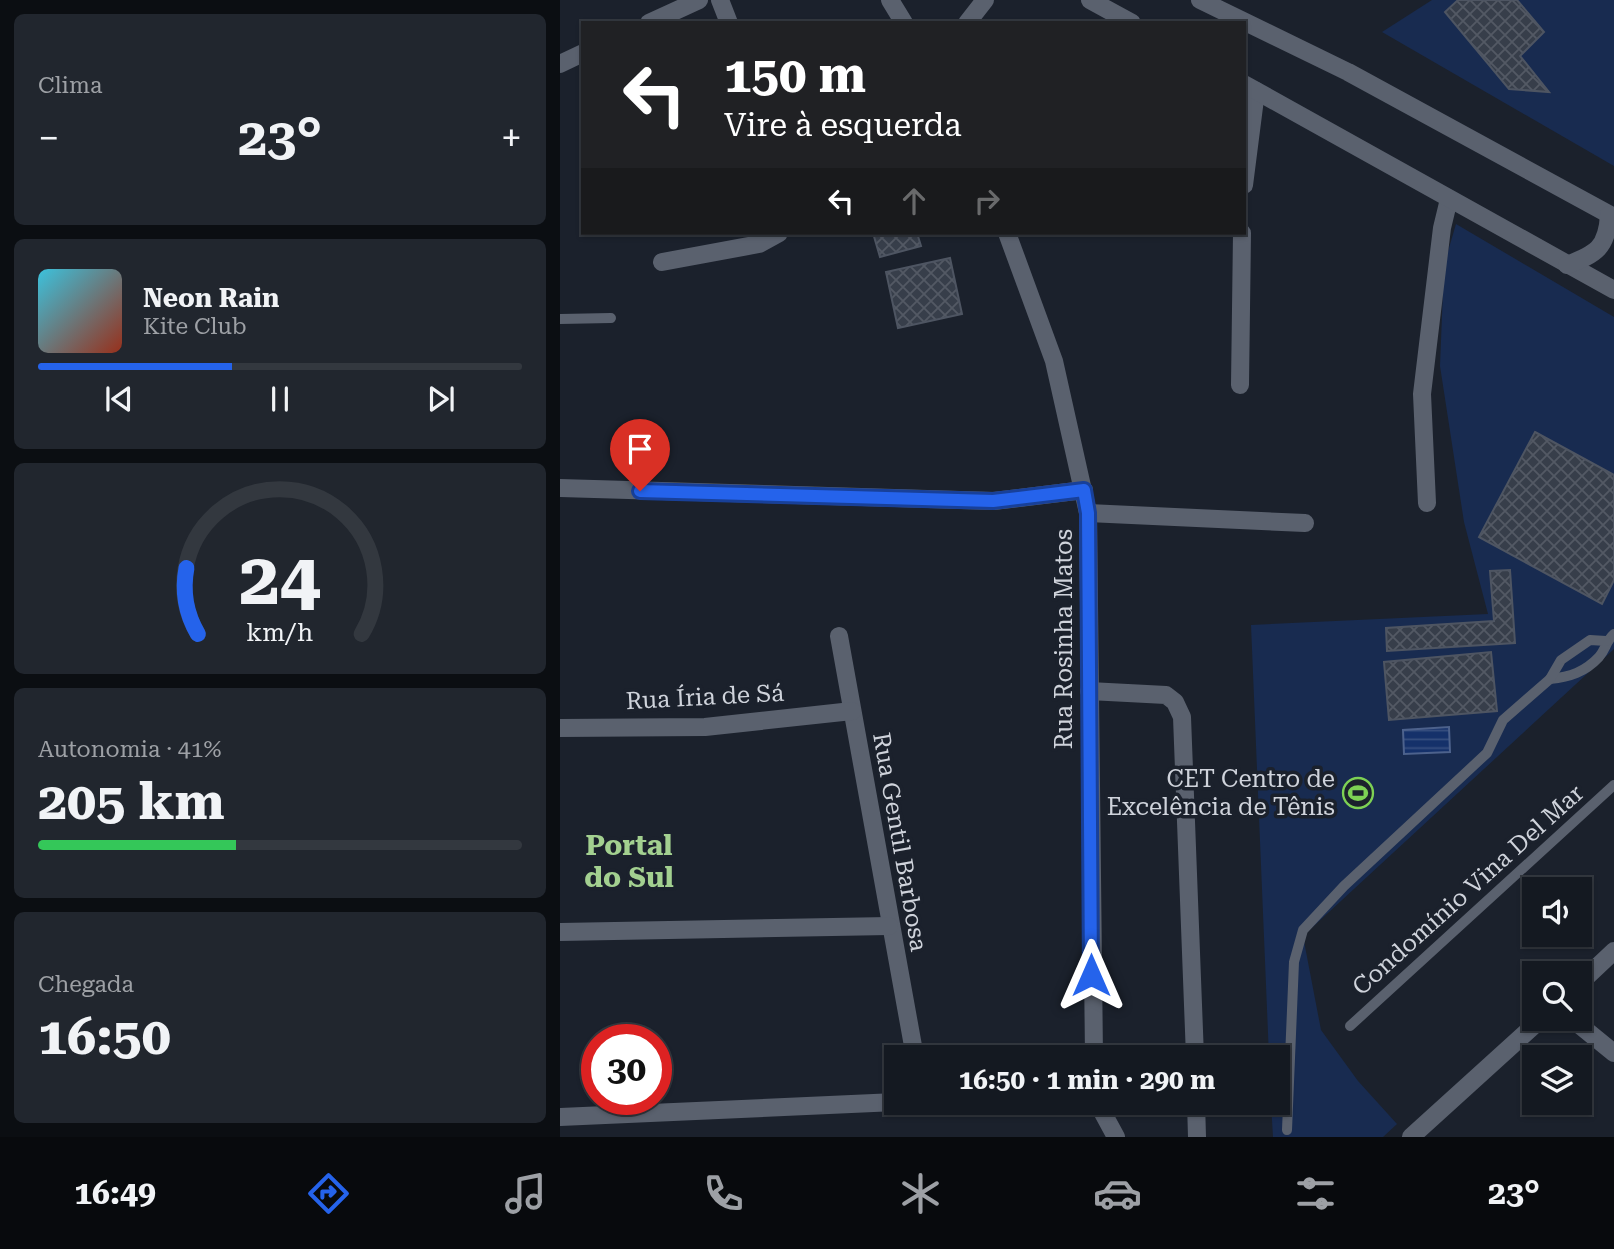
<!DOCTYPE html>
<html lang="pt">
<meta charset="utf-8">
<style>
body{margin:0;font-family:"Roboto Serif",serif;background:#21262e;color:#f1f3f6;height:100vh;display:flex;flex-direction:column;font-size:26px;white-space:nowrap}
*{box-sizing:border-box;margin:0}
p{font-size:23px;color:#9da0a5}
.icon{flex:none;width:38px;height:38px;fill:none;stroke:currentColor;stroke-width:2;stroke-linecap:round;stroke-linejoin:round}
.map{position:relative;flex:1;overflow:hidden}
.details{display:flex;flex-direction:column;gap:14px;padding:14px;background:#0b0e12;width:560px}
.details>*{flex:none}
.banner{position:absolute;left:21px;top:21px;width:665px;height:214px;border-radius:0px;box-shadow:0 2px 5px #0004,0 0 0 2px #33383f;background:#202124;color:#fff;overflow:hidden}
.tools{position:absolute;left:962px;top:877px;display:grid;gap:14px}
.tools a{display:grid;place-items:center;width:70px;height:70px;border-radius:0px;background:#141921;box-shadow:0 2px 5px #0004,0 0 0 2px #33383f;font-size:35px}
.speed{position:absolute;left:21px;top:1024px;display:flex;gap:14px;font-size:35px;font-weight:700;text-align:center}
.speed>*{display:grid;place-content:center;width:91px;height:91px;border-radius:50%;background:#141921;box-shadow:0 2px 5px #0004,0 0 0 2px #33383f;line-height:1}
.speed .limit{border:10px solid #d22;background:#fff;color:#111}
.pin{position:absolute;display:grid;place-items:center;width:60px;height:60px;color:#fff;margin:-72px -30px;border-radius:50% 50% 50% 0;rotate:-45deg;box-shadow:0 0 7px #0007}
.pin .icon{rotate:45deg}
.me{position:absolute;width:77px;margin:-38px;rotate:0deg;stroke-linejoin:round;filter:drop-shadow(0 0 5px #0008)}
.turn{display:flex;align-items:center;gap:24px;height:147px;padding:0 28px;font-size:32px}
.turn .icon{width:91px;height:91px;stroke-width:2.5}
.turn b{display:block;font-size:49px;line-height:60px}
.lanes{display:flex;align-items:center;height:66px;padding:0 28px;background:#0003;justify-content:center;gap:35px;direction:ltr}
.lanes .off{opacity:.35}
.big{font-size:52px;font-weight:700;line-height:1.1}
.details .tile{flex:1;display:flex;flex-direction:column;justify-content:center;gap:10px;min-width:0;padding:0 24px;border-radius:10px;background:#21262e}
.details .dial{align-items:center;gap:0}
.dial svg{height:182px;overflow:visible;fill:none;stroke:#33383f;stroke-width:7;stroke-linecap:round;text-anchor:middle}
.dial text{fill:#f1f3f6;stroke:none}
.song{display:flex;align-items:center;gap:21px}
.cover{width:84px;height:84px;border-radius:10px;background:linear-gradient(135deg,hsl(190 70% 55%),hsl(10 70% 35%))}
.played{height:7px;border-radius:4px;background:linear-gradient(90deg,#2563eb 40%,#33383f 40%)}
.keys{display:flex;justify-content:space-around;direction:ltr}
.heat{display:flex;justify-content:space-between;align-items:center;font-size:38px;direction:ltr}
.charge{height:10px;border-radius:5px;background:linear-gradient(90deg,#34c759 41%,#33383f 0)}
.trip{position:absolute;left:324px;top:1045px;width:406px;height:70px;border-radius:0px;background:#141921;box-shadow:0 2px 5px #0004,0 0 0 2px #33383f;font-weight:700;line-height:70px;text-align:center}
.tab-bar{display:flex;height:112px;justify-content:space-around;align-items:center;background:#080a0d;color:#9da0a5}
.tab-bar .icon{width:49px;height:49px}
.tab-bar .current{color:#2563eb}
.tab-bar b{font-size:32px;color:#f1f3f6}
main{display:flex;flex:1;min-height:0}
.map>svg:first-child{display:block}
.grass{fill:#182b50}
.water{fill:url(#water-rules);stroke:#4d628c;stroke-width:2}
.building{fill:url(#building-cross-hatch);stroke:#4e5562;stroke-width:2}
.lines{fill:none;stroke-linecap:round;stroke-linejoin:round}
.lane{stroke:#5a616e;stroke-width:10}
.street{stroke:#5a616e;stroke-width:18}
.secondary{stroke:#5a616e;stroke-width:18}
.route-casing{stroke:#184099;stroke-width:18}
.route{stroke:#2563eb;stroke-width:12}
.labels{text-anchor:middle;stroke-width:7;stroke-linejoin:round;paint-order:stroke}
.street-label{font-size:24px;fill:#cfd3db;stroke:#1b212c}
.poi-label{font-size:24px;fill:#cfd3db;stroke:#1b212c;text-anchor:end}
.quarter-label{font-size:28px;font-weight:bold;fill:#a3d090;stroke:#1b212c}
</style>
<main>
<section class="details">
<div class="tile"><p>Clima</p>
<div class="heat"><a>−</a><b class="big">23°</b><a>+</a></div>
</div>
<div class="tile">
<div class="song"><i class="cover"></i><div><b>Neon Rain</b><p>Kite Club</p></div></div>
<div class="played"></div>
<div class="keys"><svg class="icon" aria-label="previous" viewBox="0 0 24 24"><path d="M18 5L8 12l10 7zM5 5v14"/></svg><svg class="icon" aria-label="pause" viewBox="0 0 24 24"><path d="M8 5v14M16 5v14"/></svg><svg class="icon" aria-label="next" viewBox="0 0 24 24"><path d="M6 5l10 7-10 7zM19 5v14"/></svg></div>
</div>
<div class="tile dial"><svg viewBox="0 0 100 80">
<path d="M14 69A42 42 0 1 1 86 69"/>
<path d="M14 69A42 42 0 0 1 9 40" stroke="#2563eb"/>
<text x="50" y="56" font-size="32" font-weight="700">24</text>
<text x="50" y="72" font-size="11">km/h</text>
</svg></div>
<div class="tile"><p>Autonomia · 41%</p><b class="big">205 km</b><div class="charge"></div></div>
<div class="tile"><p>Chegada</p><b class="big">16:50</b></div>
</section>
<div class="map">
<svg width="1054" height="1137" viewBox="0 0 1054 1137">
<defs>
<pattern id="water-rules" width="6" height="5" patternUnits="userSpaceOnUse" patternTransform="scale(1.75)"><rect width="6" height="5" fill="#15316a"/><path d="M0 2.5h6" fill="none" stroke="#364e7f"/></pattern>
<pattern id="building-cross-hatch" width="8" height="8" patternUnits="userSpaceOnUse" patternTransform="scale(1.75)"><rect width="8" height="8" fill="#373e4a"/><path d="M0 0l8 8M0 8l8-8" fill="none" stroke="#535964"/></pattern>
</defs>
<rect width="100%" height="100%" fill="#1b212c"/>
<g class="grass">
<path d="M872 0H1054V166L822 32Z"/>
<path d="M896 224 1054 317V649L743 936 761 1030 798 1081 837 1124 823 1137H713L711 1103 718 1102V1057H709L691 625 928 614 904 522 880 366 884 265Z"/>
</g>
<path class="water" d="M889 727 890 752 844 754 843 730Z"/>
<g class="building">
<path d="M898 0H957L984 32 960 56 989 92 949 89 885 12Z"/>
<path d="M313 233H357L361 246 320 257Z"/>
<path d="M390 258 402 314 338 328 326 272Z"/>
<path d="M975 432 1054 475V580L1042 604 919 537Z"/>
<path d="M950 570 955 643 827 651 826 628 934 621 930 571Z"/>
<path d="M931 652 937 711 829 720 824 662Z"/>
</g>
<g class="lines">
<g class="lane">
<path d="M0 319 51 318"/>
<path d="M990 679C1010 677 1025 672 1039 657 1046 649 1046 641 1054 634"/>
<path d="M790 1026 1054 785"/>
<path d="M727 1130 734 962 743 930 784 886 927 753 943 720 990 679 1001 660 1030 640 1046 641"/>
</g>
<g class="street">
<path d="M160 0 169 23"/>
<path d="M330 0 344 23"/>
<path d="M89 23 139 0"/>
<path d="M407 23 425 0"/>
<path d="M0 64 23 53"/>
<path d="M684 185 696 91"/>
<path d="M447 233 494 361 528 513 534 1057"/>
<path d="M102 262 199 244 219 233"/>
<path d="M680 385 682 233"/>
<path d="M0 488 434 501 524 490"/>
<path d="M867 503 862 394 882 228 889 199"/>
<path d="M528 513 745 523"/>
<path d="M279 636 355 1057"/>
<path d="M529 691 606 695 615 702 622 717 635 1057"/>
<path d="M0 728 145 727 292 711"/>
<path d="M0 932 329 926"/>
<path d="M1020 983 1054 951"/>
<path d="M1011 1018 1054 1053"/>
<path d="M425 1102 537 1106"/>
<path d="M537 1102 556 1137"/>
<path d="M636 1102 637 1137"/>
<path d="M0 1117 336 1102"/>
<path d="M851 1137 982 1018"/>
</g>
<g class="secondary">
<path d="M530 0 572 23"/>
<path d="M640 0 788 72 1054 217"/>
<path d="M684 84 1054 290"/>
<path d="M1007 265C1036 254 1047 248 1049 215"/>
</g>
</g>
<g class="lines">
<g class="route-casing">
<path id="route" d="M80 491 433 501 524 490 528 513 531 975"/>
</g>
<use href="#route" class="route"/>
</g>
<defs>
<g id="stadium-ring" transform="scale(1.575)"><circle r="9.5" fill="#1b212c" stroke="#7dd154" stroke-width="1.5"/><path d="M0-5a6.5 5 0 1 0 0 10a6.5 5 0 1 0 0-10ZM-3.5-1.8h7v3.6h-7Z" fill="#7dd154"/></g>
</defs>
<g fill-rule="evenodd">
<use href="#stadium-ring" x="798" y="793"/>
</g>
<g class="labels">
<g class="street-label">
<text transform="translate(504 639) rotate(-90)" y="8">Rua Rosinha Matos</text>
<text transform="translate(145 697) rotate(-3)" y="8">Rua Íria de Sá</text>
<text transform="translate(340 842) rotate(80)" y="8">Rua Gentil Barbosa</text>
<text transform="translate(908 890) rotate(-42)" y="8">Condomínio Vina Del Mar</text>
</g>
<g class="poi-label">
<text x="775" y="787">CET Centro de<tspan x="775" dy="28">Excelência de Tênis</tspan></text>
</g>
<g class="quarter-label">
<text x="69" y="855">Portal<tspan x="69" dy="32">do Sul</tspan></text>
</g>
</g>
</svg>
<div class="tools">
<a><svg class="icon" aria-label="sound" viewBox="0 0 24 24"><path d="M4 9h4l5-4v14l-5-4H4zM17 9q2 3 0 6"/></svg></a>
<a><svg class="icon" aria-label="search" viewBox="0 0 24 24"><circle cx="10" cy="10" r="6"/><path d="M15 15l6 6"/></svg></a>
<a><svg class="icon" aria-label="layers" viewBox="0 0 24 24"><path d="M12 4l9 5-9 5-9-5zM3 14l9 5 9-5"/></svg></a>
</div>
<div class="speed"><div class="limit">30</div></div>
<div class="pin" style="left:80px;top:491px;background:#d93025"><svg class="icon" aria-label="arrive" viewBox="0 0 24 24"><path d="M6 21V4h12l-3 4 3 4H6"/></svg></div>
<svg class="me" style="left:531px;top:975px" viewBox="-20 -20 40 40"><path d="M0-17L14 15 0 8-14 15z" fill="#2563eb" stroke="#fff" stroke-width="4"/></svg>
<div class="trip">16:50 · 1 min · 290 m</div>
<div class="banner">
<div class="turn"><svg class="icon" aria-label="left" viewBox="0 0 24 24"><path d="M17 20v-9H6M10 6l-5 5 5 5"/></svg><div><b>150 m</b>Vire à esquerda</div></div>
<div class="lanes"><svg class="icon" aria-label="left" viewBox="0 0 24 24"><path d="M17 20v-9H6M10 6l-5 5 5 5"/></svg><svg class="icon off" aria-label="ahead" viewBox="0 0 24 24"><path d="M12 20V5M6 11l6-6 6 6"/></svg><svg class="icon off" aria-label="right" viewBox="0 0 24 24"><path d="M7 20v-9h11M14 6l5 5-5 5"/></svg></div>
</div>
</div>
</main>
<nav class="tab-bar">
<b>16:49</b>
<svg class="icon current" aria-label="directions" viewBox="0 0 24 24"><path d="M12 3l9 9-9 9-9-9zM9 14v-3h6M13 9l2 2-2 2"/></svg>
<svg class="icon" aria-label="music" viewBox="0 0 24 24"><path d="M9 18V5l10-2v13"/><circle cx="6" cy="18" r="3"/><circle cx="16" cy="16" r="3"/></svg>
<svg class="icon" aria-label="phone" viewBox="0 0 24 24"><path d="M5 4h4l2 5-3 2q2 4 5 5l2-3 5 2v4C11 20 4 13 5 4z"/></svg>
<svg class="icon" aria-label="climate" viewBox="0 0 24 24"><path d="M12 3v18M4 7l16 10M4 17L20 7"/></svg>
<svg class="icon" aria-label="car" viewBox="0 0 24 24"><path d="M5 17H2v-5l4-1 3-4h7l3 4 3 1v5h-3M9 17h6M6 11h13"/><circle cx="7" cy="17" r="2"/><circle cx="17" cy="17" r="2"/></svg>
<svg class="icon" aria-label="filters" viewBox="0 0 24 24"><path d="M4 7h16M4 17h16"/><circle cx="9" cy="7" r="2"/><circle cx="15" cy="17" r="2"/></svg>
<b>23°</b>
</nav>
